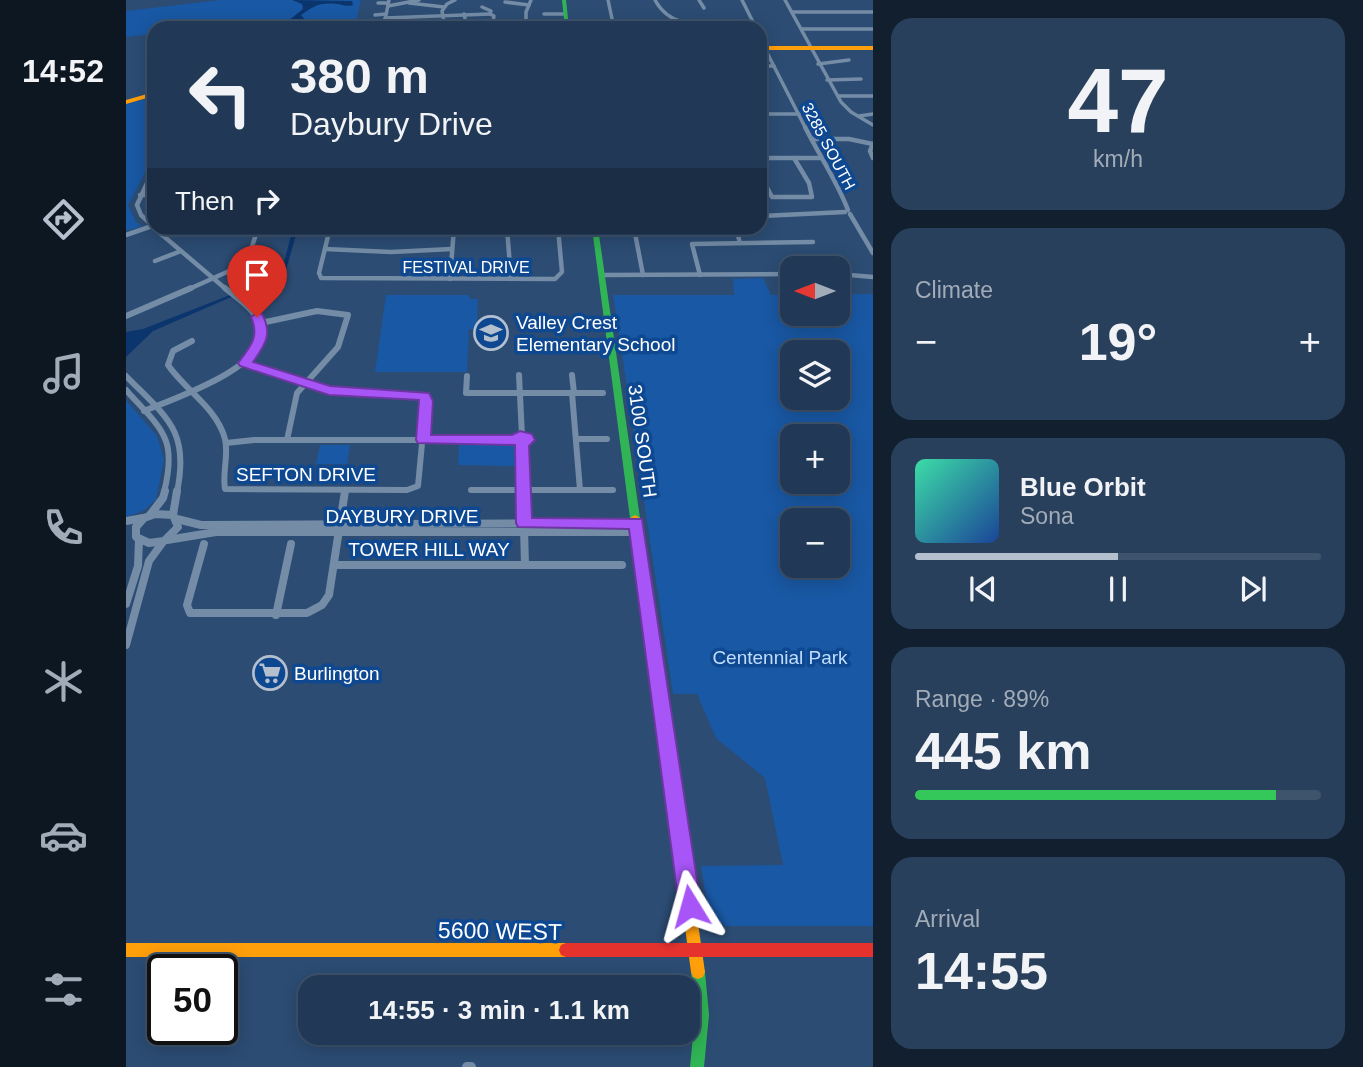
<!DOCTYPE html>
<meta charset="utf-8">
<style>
body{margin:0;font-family:Helvetica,sans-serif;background:#29405c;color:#f1f3f6;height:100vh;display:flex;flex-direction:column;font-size:26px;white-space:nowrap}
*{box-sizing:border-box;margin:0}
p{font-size:23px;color:#a2acb9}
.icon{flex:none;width:38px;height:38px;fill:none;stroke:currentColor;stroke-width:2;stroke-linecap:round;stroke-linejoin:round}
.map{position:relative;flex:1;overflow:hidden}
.details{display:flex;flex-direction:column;gap:18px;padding:18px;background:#121f2f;width:490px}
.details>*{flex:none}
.top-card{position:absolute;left:21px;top:21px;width:620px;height:214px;border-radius:21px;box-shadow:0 4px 18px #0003,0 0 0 2px #3e536c;background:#213956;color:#f1f3f6;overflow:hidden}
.needle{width:46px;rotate:270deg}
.fabs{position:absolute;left:654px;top:256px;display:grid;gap:14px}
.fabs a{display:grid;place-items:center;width:70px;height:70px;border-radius:14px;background:#213956;box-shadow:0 4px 18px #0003,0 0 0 2px #3e536c;font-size:35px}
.speed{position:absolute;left:21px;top:954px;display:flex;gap:14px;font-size:35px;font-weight:700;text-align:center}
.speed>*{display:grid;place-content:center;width:91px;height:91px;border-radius:50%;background:#213956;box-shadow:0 4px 18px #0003,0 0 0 2px #3e536c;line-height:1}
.speed .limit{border:4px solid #111;border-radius:10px;background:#fff;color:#111}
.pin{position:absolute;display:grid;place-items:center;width:60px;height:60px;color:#fff;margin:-72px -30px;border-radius:50% 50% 50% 0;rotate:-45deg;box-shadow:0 0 7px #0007}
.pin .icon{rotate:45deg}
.me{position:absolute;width:77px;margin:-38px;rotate:352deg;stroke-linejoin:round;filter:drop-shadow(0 0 5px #0008)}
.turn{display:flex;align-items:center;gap:24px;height:147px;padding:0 28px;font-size:32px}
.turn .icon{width:91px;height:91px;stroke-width:2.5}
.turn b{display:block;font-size:49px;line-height:60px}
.then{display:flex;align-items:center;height:66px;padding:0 28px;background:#0003;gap:14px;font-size:26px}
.big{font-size:52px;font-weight:700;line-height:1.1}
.details .card{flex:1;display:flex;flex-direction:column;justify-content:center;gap:10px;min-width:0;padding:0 24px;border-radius:21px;background:#29405c}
.details .dial{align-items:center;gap:0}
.dial b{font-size:91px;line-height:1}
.song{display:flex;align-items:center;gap:21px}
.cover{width:84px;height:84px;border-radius:10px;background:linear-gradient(135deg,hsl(160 70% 55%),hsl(220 70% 35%))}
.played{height:7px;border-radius:4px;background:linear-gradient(90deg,#b5c0ce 50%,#3e536c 50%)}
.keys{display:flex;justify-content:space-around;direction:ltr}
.heat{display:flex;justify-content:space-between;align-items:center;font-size:38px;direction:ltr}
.charge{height:10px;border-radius:5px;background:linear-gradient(90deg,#34c759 89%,#3e536c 0)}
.trip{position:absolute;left:172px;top:975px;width:402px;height:70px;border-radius:21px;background:#213956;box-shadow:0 4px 18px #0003,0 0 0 2px #3e536c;font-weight:700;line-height:70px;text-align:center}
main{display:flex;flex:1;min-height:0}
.tab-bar{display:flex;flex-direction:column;width:126px;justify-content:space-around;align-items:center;background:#0d1722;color:#a2acb9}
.tab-bar .icon{width:49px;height:49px}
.tab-bar .current{color:#b5c0ce}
.tab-bar b{font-size:32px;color:#f1f3f6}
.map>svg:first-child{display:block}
.green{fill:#1958a4;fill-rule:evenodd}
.water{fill:#0b356d}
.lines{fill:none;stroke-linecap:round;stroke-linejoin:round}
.street-far4{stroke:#748ca6;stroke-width:3.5}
.street-far3{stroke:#748ca6;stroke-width:4.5}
.street-far2{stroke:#748ca6;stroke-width:6}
.street-far1{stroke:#748ca6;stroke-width:8}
.street{stroke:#748ca6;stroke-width:10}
.fast{fill:#30b455;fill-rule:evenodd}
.slow{fill:#ff9f0a;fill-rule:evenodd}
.jam{fill:#e5322d;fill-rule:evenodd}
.route{fill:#a855f7;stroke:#6d37a1;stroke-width:2}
.labels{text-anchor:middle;stroke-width:7;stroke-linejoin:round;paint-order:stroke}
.far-street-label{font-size:16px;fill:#fff;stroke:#0e4891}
.poi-label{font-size:19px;fill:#fff;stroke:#0e4891;text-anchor:start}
.street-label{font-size:19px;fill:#fff;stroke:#0e4891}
.park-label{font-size:19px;fill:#c0ddfe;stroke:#0e4891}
.near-street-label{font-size:23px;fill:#fff;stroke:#0e4891}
</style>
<main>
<nav class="tab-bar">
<b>14:52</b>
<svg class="icon current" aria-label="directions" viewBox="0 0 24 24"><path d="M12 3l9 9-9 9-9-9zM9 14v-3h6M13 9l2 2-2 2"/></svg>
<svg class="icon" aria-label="music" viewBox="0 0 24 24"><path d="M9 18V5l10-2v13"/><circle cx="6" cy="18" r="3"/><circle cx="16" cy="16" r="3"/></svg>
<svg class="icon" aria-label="phone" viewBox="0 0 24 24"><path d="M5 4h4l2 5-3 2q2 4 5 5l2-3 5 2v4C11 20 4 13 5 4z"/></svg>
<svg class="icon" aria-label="climate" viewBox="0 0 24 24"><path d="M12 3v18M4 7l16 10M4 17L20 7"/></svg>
<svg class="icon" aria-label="car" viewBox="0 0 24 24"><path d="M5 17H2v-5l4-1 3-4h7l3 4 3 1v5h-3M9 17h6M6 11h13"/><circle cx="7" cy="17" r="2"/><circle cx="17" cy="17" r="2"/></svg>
<svg class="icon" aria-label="filters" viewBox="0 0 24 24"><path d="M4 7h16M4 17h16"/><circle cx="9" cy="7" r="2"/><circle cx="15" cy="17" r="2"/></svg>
</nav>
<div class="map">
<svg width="747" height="1067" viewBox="0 0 747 1067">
<rect width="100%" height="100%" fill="#2c4c73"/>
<g class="green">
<path d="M94 0H235L230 21 224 28H28V34L0 37V11Z"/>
<path d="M28 97V155L2 205 10 222 16 226 0 231V104Z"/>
<path d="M637 278 645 295H667V313H712V294H747V926H599L583 914 575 866 657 865 639 778 590 738 571 694H547L487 295H608L607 279ZM667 352H712V397H667ZM667 436H712V481H667ZM667 520H712V565H667Z"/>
<path d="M260 295H343L344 299H352L351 329H343L341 372H249Z"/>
<path d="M0 400 31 436 38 459 30 500 17 511 0 517Z"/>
<path d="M333 444H389L390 466 332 465Z"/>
<path d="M194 445H224L221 464H190Z"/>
</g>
<g class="water">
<path d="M166 0 226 1 227 5C220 7 218 5 211 4 192 2 187 7 175 15L180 21 211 24 221 28H93L131 26 162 21 177 9 176 4Z"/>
<path d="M167 228H172L154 291 145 294 134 290 123 291 103 298 27 331 0 357V332L17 329 145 279 157 266Z"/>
</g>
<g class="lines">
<g class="street-far4">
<path d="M482 0 488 28"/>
<path d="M529 0C543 27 574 26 601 28"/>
<path d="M573 0 578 8"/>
<path d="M616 0 627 22 624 28"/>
<path d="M659 0 715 102 725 112 747 125"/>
<path d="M379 2 403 5"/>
<path d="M252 3H262"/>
<path d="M283 3 318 7"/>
<path d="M262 6 293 0"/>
<path d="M356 7 365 11 364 14 368 16 366 28"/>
<path d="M666 12H747"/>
<path d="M338 14 341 28"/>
<path d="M418 14H439"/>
<path d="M249 15 260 14"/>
<path d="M259 18 364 14"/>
<path d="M259 20 263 0"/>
<path d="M400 22 441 23"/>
<path d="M246 27 299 28"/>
<path d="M319 28 316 11 321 4 329 0"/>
<path d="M400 28V12L405 0"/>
<path d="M676 29H747"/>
<path d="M634 39 680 129"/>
<path d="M692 64 723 60"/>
<path d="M634 66H648"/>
<path d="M701 80 735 79"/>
<path d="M712 96H747"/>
<path d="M634 114H673"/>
<path d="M733 116 747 114"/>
</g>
<g class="street-far3">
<path d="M679 127C693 155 711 181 722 210"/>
<path d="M686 139H723L747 144"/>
<path d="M747 144 744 151 747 158"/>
<path d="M634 158H695"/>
<path d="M28 168 11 205 15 215 28 227"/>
<path d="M634 174 646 197H686L683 183 668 158"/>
<path d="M14 195H28"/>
<path d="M724 214 747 253"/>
<path d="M634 216 719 212"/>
<path d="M28 228 101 290"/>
<path d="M204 228 193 273 195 278 429 279 436 272 432 228"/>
<path d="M381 228 385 279"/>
<path d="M508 228 517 275"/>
<path d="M610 228 614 243"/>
<path d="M0 235 26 226"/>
<path d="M199 249 265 252 326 249"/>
<path d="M29 261 55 251"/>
<path d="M712 274 747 277"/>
<path d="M476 275 667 274"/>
<path d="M574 275 566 244 687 242"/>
<path d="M324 279 328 228"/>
<path d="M61 290 112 267 123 256 132 228"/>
</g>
<g class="street-far2">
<path d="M0 316 65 288"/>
<path d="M135 323 191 311 222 315 212 347 171 393 161 440"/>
<path d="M66 341 47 351 42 365C59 390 91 408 99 439 103 455 96 472 99 489L281 490 292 486 300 401 298 396 203 391 119 363"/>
<path d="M393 375 396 436"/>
<path d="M446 375 448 393"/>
<path d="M0 376C40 417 64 430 51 492"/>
<path d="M341 376 340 393H477"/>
<path d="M0 390C35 429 52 437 38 492"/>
<path d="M446 393 454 490"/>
<path d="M18 411C44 400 147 366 135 327 130 310 112 299 99 288"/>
<path d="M450 439H481"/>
<path d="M100 443 128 440H390"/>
<path d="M396 444 397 492"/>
<path d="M345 490H487"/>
</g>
<g class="street-far1">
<path d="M397 491 399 565"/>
<path d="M29 514 47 515 52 527 38 541 23 543 10 537V527L18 518Z"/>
<path d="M24 515 37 498 39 491"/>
<path d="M47 515 51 491"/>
<path d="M51 519 75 525 510 523"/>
<path d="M0 521 17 518"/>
<path d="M41 540 90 532H512"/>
<path d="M78 544 61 605 64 613H181L196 605 203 595 219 491"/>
<path d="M208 565H496"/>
<path d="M0 604 12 566 13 540"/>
<path d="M150 615 165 544"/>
<path d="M0 645 23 561 37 542"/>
</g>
<path class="street" d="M341 1067H345"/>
<g class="fast">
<path d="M436 0H440L443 28H439Z"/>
<path d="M466 228H472L514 518 509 521 504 518Z"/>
<path d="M572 965 577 967 579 972 583 1015 578 1067H564L569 1015 565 972 567 967Z"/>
</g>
<g class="slow">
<rect x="634" y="46" width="113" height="4"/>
<path d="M28 92V96L0 104V100Z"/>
<path d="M509 515 514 518 579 972 577 977 572 979 567 977 565 972 504 518Z"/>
<path d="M0 943H440L445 945 447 950 445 955 440 957H0Z"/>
</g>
<path class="jam" d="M440 943H747V957H440L435 955 433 950 435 945Z"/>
</g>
<path class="route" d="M131 313 136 314C147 334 139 345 127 362L204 386 303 393 307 401 305 435H386L394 431 406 434 409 440 403 446 406 518 516 519 575 906 572 913 564 916 556 913 553 906 503 529 392 527 390 523 389 445 292 443 290 440 293 400 203 395 114 366 112 363C124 347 134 337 125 317Z"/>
<defs>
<g id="school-ring" transform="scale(1.75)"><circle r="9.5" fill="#0e4891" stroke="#b5c0ce" stroke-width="1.5"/><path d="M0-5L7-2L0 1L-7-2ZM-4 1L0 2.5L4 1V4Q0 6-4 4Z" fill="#b5c0ce"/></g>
<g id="supermarket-ring" transform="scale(1.75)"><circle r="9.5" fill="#0e4891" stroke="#b5c0ce" stroke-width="1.5"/><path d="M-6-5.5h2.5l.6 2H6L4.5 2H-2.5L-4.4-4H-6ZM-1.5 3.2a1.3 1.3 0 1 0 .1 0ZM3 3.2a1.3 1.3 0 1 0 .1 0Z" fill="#b5c0ce"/></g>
</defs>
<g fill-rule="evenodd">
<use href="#school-ring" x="365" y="333"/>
<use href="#supermarket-ring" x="144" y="673"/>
</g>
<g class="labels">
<g class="far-street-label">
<text transform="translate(703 146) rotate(62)" y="6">3285 SOUTH</text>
<text x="340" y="273">FESTIVAL DRIVE</text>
</g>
<g class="poi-label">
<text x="390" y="329">Valley Crest<tspan x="390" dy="22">Elementary School</tspan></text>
<text x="168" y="680">Burlington</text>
</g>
<g class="street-label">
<text transform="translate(517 441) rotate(82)" y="7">3100 SOUTH</text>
<text x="180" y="481">SEFTON DRIVE</text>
<text x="276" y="523">DAYBURY DRIVE</text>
<text x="303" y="556">TOWER HILL WAY</text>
</g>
<g class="park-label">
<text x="654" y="664">Centennial Park</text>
</g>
<g class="near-street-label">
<text transform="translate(374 931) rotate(1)" y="8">5600 WEST</text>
</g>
</g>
</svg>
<div class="fabs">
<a><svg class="needle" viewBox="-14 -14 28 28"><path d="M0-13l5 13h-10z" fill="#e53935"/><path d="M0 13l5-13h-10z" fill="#a2acb9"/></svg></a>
<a><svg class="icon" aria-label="layers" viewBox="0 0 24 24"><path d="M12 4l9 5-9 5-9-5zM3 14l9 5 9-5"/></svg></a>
<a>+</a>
<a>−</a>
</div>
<div class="speed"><div class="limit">50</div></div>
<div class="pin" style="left:131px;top:317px;background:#d93025"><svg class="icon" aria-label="arrive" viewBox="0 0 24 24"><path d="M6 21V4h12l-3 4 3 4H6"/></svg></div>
<svg class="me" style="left:564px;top:906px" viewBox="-20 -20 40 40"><path d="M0-17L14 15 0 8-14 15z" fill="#a855f7" stroke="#fff" stroke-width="4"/></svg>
<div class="trip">14:55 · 3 min · 1.1 km</div>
<div class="top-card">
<div class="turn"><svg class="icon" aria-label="left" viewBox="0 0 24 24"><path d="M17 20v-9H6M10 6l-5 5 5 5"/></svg><div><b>380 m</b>Daybury Drive</div></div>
<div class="then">Then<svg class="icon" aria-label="right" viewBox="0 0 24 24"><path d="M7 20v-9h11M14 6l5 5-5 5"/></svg></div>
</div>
</div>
<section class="details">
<div class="card dial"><b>47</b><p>km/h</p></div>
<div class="card"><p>Climate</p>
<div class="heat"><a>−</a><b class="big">19°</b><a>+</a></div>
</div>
<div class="card">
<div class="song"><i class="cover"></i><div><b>Blue Orbit</b><p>Sona</p></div></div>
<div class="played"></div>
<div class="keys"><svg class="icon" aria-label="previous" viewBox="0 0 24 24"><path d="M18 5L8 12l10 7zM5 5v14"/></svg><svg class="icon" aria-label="pause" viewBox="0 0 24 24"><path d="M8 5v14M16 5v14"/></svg><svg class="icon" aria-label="next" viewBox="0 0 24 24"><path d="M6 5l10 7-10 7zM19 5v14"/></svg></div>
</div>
<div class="card"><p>Range · 89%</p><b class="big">445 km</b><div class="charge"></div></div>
<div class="card"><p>Arrival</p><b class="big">14:55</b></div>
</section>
</main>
